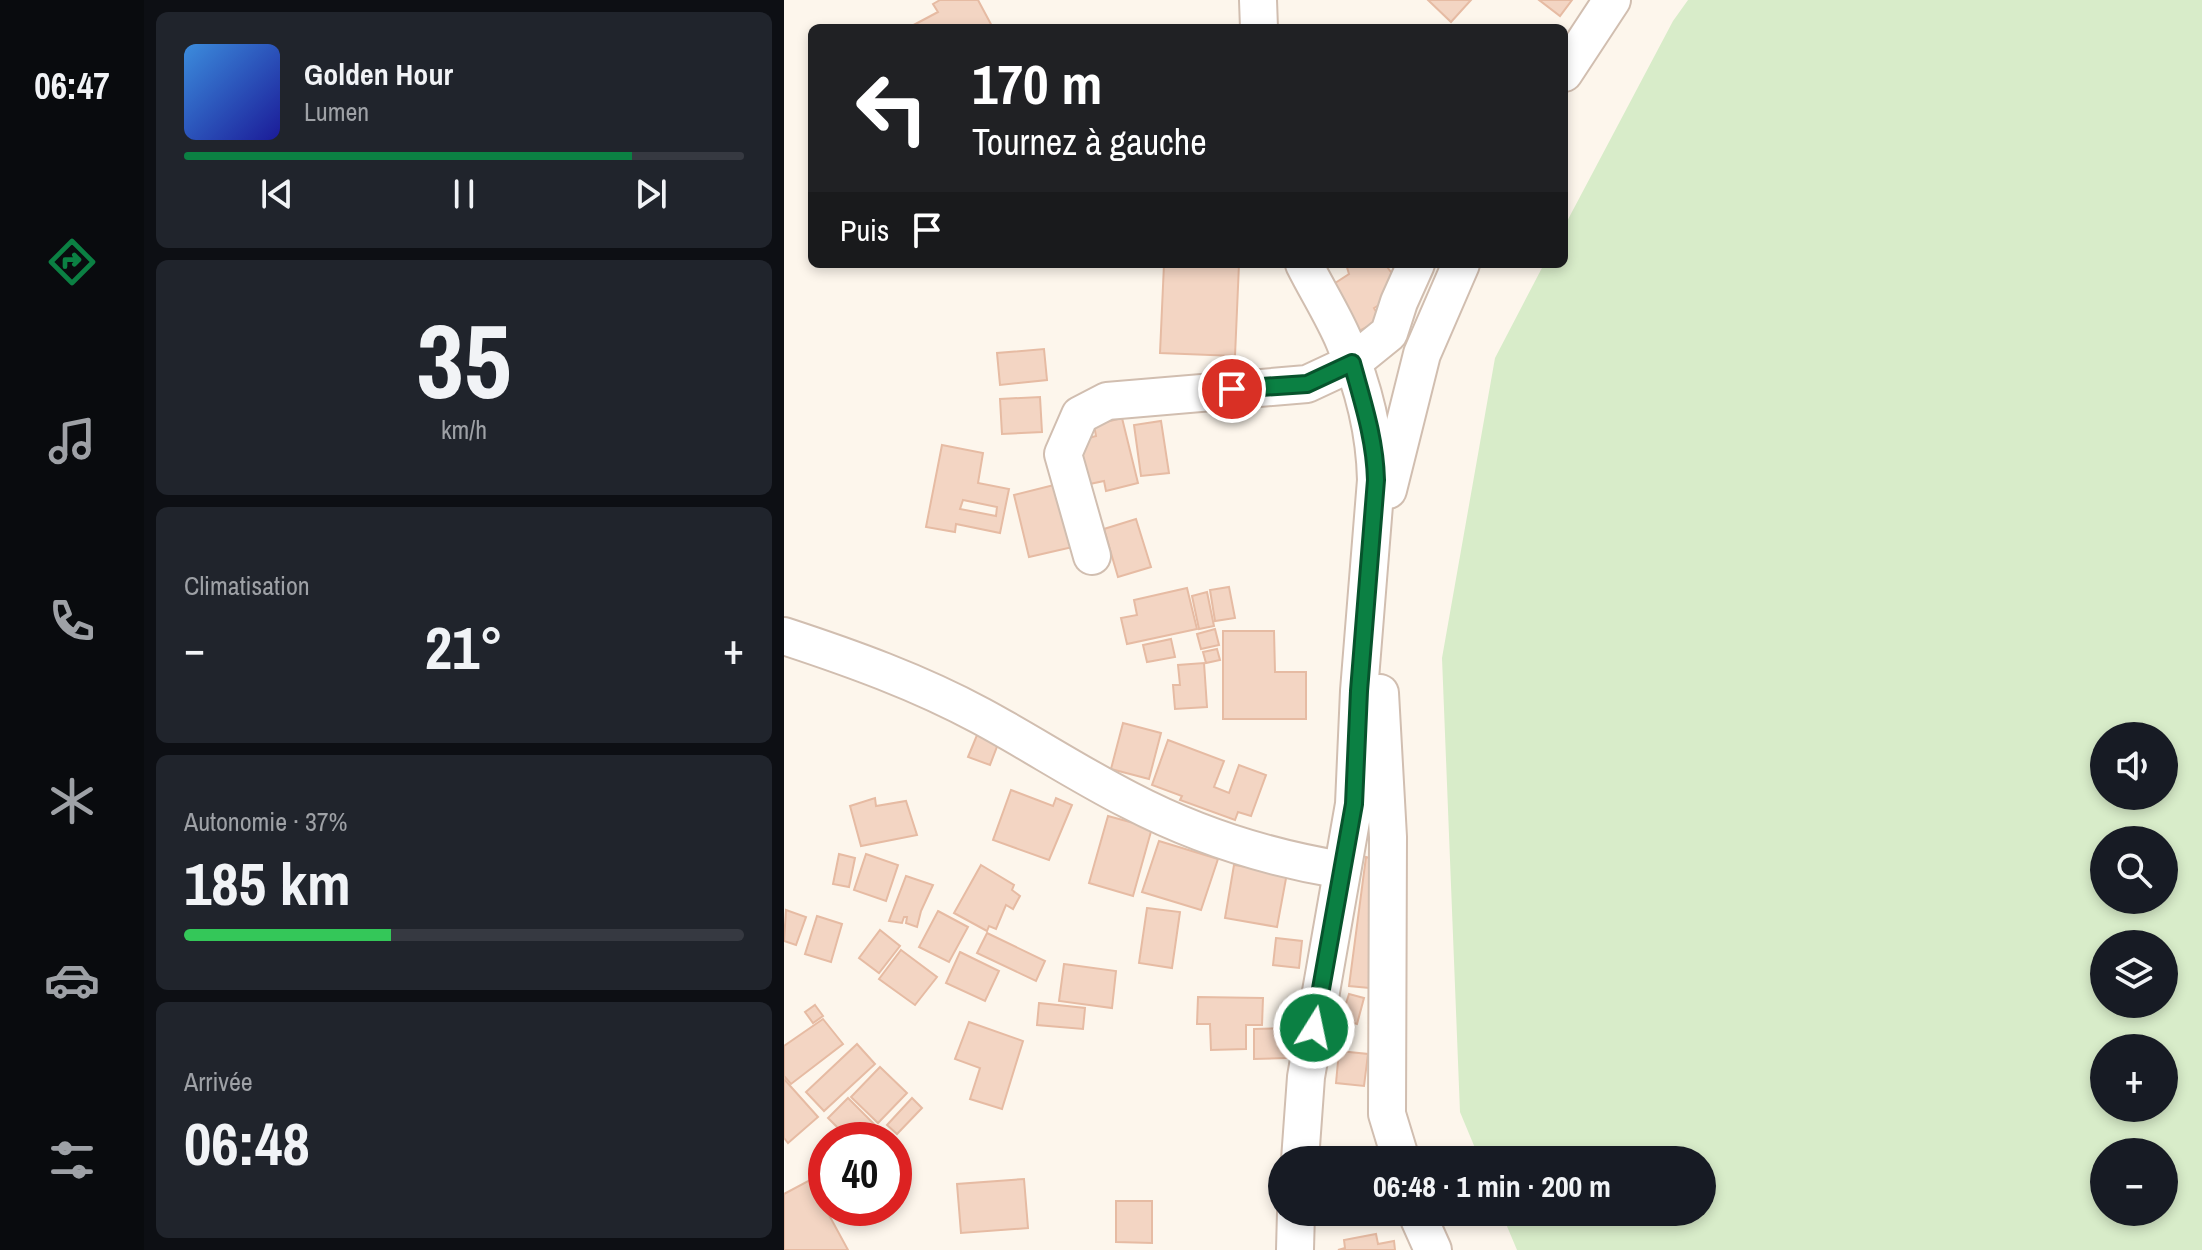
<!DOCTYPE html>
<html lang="fr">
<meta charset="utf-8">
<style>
body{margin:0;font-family:"Archivo Narrow",sans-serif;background:#20242c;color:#f1f3f6;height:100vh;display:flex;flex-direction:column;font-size:30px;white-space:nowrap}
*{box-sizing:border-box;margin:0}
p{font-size:26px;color:#9ea1a6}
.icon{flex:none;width:44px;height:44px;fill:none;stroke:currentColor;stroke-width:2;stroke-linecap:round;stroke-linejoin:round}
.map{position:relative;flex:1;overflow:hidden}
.details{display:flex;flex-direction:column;gap:12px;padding:12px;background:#0d0f14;width:640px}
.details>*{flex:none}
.guide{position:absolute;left:24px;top:24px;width:760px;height:244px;border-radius:12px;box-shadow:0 4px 12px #0003;background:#202124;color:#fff;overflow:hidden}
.controls{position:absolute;left:1306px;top:722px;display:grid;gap:16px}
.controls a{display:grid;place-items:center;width:88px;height:88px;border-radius:50%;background:#171b24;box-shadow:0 4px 12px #0003;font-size:40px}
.speed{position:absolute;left:24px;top:1122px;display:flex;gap:16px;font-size:40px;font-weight:700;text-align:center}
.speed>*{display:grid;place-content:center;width:104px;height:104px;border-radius:50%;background:#171b24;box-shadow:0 4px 12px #0003;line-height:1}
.speed .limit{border:12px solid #d22;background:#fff;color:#111}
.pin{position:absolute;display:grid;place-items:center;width:68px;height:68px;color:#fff;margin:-34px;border:4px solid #fff;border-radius:50%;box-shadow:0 2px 8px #0007}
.me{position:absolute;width:88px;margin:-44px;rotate:10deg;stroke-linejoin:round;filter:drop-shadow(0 0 6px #0008)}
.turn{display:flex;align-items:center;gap:28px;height:168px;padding:0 32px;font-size:36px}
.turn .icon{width:104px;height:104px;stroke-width:2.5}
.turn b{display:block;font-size:56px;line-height:68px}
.then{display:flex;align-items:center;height:76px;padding:0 32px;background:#0003;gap:16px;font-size:30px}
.big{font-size:60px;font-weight:800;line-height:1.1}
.details .widget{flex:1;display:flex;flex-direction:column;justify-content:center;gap:12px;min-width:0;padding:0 28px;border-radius:12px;background:#20242c}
.details .dial{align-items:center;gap:0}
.dial b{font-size:104px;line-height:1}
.song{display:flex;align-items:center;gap:24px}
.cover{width:96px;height:96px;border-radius:12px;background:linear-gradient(135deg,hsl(210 70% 55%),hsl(240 70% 35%))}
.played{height:8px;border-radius:4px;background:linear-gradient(90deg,#0b8043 80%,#363941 80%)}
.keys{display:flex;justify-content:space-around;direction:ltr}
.heat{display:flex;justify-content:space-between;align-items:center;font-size:44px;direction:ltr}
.charge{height:12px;border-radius:6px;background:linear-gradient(90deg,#34c759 37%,#363941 0)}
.trip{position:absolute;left:484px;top:1146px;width:448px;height:80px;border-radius:40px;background:#171b24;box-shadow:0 4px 12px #0003;font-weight:800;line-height:80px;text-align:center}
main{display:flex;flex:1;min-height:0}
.dock{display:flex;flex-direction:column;width:144px;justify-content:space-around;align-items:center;background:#090b0e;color:#9ea1a6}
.dock .icon{width:56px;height:56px}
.dock .active{color:#0b8043}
.dock b{font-size:36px;color:#f1f3f6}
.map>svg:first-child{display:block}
.green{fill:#d8ecc9;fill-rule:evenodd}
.building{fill:#f3d5c3;stroke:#e6bba3;stroke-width:2;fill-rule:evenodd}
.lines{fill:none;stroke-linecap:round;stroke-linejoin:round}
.minor-casing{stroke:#d1beb0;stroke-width:40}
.minor{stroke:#fff;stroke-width:36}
.route-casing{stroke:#07532c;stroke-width:20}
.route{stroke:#0b8043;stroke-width:14}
</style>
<main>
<nav class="dock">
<b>06:47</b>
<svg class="icon active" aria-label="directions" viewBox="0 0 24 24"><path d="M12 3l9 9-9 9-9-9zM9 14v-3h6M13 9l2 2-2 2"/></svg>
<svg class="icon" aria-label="music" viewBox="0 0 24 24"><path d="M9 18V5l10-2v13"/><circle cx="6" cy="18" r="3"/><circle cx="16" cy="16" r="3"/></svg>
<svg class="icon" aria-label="phone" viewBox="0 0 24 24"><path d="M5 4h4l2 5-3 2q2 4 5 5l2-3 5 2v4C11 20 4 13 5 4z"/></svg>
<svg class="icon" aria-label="climate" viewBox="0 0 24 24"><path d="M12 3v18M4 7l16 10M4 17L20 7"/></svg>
<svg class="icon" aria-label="car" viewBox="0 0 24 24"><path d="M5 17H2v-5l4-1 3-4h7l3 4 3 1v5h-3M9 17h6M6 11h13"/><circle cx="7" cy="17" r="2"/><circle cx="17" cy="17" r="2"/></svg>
<svg class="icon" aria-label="filters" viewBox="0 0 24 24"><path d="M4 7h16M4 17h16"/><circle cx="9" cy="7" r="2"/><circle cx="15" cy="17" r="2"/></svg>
</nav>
<section class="details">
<div class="widget">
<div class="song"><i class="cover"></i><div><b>Golden Hour</b><p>Lumen</p></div></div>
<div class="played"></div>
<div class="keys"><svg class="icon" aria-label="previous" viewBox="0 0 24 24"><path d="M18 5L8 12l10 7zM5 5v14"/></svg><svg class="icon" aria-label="pause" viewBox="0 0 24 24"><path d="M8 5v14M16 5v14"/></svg><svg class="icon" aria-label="next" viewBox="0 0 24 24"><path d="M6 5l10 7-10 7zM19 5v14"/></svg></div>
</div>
<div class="widget dial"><b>35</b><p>km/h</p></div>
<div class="widget"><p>Climatisation</p>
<div class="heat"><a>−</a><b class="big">21°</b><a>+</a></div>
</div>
<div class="widget"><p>Autonomie · 37%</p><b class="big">185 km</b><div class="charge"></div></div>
<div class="widget"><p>Arrivée</p><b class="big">06:48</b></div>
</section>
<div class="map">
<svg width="1418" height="1250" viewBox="0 0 1418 1250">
<rect width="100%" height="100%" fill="#fdf6ec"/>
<path class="green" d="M904 0H1418V1250H733L717 1212H918V1160H696L676 1112 658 658 711 358 760 264H780V227L889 21ZM1320 736H1380V796H1320ZM1320 840H1380V900H1320ZM1320 944H1380V1004H1320ZM1320 1048H1380V1108H1320ZM1380 1152V1212H1320V1152Z"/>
<g class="building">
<path d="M156 0H194L209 28H124L154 12 149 4Z"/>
<path d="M644 0H687L667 22Z"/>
<path d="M755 0H788L776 16Z"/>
<path d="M380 264H455L451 356 376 353Z"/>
<path d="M562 264H601L620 290 590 308 597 320 573 332 548 285 565 274Z"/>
<path d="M260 349 263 380 216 385 213 353Z"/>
<path d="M256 397 258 432 218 434 216 399Z"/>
<path d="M338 418 354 483 322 491 320 481 301 485 290 442 312 436 310 425Z"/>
<path d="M377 421 385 473 357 476 350 425Z"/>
<path d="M158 445 199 453 194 483 225 489 216 533 172 524 171 532 142 527ZM179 500 213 507 212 516 176 509Z"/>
<path d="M278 483 293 546 245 557 230 495Z"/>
<path d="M352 519 367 567 334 577 320 529Z"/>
<path d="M445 587 451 618 431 621 426 590Z"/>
<path d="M403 588 413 629 343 644 337 618 353 615 350 600Z"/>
<path d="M423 592 430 626 415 629 408 596Z"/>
<path d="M431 629 435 645 417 649 413 634Z"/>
<path d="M439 631H490L491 672H522V719H439Z"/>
<path d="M387 639 391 657 363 662 359 645Z"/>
<path d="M433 649 436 660 422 663 419 652Z"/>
<path d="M420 663 423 707 391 709 389 685H396L394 665Z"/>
<path d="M339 723 377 733 365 779 327 769Z"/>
<path d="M193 735 214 744 206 765 184 757Z"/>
<path d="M384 740 440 761 430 787 445 793 455 765 482 775 467 816 454 812 451 820 396 800 398 796 368 785Z"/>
<path d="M227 790 269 806 272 798 288 805 265 860 209 840Z"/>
<path d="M91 798 92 806 122 801 133 835 77 846 66 806Z"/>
<path d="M324 816 368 828 349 896 305 883Z"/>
<path d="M375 841 434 859 417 910 358 892Z"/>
<path d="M55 854 71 858 65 887 49 884Z"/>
<path d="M82 854 114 865 102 901 70 890Z"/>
<path d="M582 857 598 861 596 989 565 986Z"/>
<path d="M197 865 230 885 228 890 236 896 229 909 222 905 212 929 205 926 203 931 170 913Z"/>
<path d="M450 865 503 873 493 927 441 918Z"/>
<path d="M122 876 149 885 137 911 133 927 122 923 123 917H120L118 923 105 921Z"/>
<path d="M363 908 396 912 388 968 355 963Z"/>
<path d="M2 910 22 917 12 945 0 941Z"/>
<path d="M154 911 184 927 165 962 135 947Z"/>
<path d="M33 916 58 924 47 962 21 954Z"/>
<path d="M96 930 116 946 95 973 75 958Z"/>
<path d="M203 933 261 961 252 981 193 953Z"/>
<path d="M492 938 518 941 515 968 489 965Z"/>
<path d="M117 950 153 977 131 1005 95 979Z"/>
<path d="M176 952 215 971 201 1001 162 983Z"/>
<path d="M280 964 332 971 328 1008 275 1001Z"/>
<path d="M565 994 580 998 573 1024 557 1019Z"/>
<path d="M414 997 479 998 478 1025H462V1049L427 1050 426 1024H413Z"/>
<path d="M255 1003 301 1008 299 1029 253 1025Z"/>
<path d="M31 1005 39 1016 29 1023 21 1012Z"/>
<path d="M39 1019 59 1044 7 1084 0 1076V1046Z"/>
<path d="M185 1022 239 1041 218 1109 186 1099 196 1068 171 1059Z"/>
<path d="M502 1028 503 1058 470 1059V1029Z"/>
<path d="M73 1044 91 1064 40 1111 22 1092Z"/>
<path d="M555 1051 584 1054 580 1086 552 1083Z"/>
<path d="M96 1067 123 1093 94 1123 67 1097Z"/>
<path d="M0 1079 34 1117 4 1143 0 1138Z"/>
<path d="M64 1098 93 1127 81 1140H66L44 1118Z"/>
<path d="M128 1098 138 1108 113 1134 103 1125Z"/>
<path d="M240 1179 244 1228 177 1233 173 1184Z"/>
<path d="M26 1180 64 1250H0V1194Z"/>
<path d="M332 1201H368V1243L332 1242Z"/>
<path d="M592 1234 594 1244 610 1241 611 1250H554L561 1248 560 1240Z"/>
</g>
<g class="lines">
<g class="minor-casing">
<g id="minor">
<path d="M474 0 475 28"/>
<path d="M780 73 828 0"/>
<path d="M604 490 638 354 677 264"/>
<path d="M308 556 279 454 296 415 323 401 523 384 568 363 605 333 615 302 632 264"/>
<path d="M0 636C67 658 134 682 197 716 247 743 294 774 345 800 410 834 485 858 558 870"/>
<path d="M596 693 604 837 603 1114 617 1160"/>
<path d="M516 1160 522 1077 570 804 575 691 592 480C591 433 579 385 560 341 549 315 533 290 520 264"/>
<path d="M632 1212 649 1250"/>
<path d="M511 1250 512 1212"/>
</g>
</g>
<use href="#minor" class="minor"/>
</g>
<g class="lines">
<g class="route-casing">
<path id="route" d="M448 389 523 384 568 363C579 403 591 439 592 480L575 691 570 804 530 1028"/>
</g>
<use href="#route" class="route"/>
</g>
</svg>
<div class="controls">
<a><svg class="icon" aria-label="sound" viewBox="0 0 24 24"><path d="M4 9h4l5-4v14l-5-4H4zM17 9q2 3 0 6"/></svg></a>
<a><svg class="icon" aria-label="search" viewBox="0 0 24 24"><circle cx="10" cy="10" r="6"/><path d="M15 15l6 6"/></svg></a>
<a><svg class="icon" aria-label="layers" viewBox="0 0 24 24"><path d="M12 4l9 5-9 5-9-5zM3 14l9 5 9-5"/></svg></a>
<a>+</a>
<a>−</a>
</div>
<div class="speed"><div class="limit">40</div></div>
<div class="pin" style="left:448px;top:389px;background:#d93025"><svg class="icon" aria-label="arrive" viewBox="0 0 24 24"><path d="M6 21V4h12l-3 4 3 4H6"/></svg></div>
<svg class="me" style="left:530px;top:1028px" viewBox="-20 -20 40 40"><circle r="17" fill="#0b8043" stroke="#fff" stroke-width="3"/><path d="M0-11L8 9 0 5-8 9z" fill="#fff"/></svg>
<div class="trip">06:48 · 1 min · 200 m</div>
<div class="guide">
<div class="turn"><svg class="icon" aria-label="left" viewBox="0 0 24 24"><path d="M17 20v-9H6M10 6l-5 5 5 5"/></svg><div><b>170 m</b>Tournez à gauche</div></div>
<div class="then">Puis<svg class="icon" aria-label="arrive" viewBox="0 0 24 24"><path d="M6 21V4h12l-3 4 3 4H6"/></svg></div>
</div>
</div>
</main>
